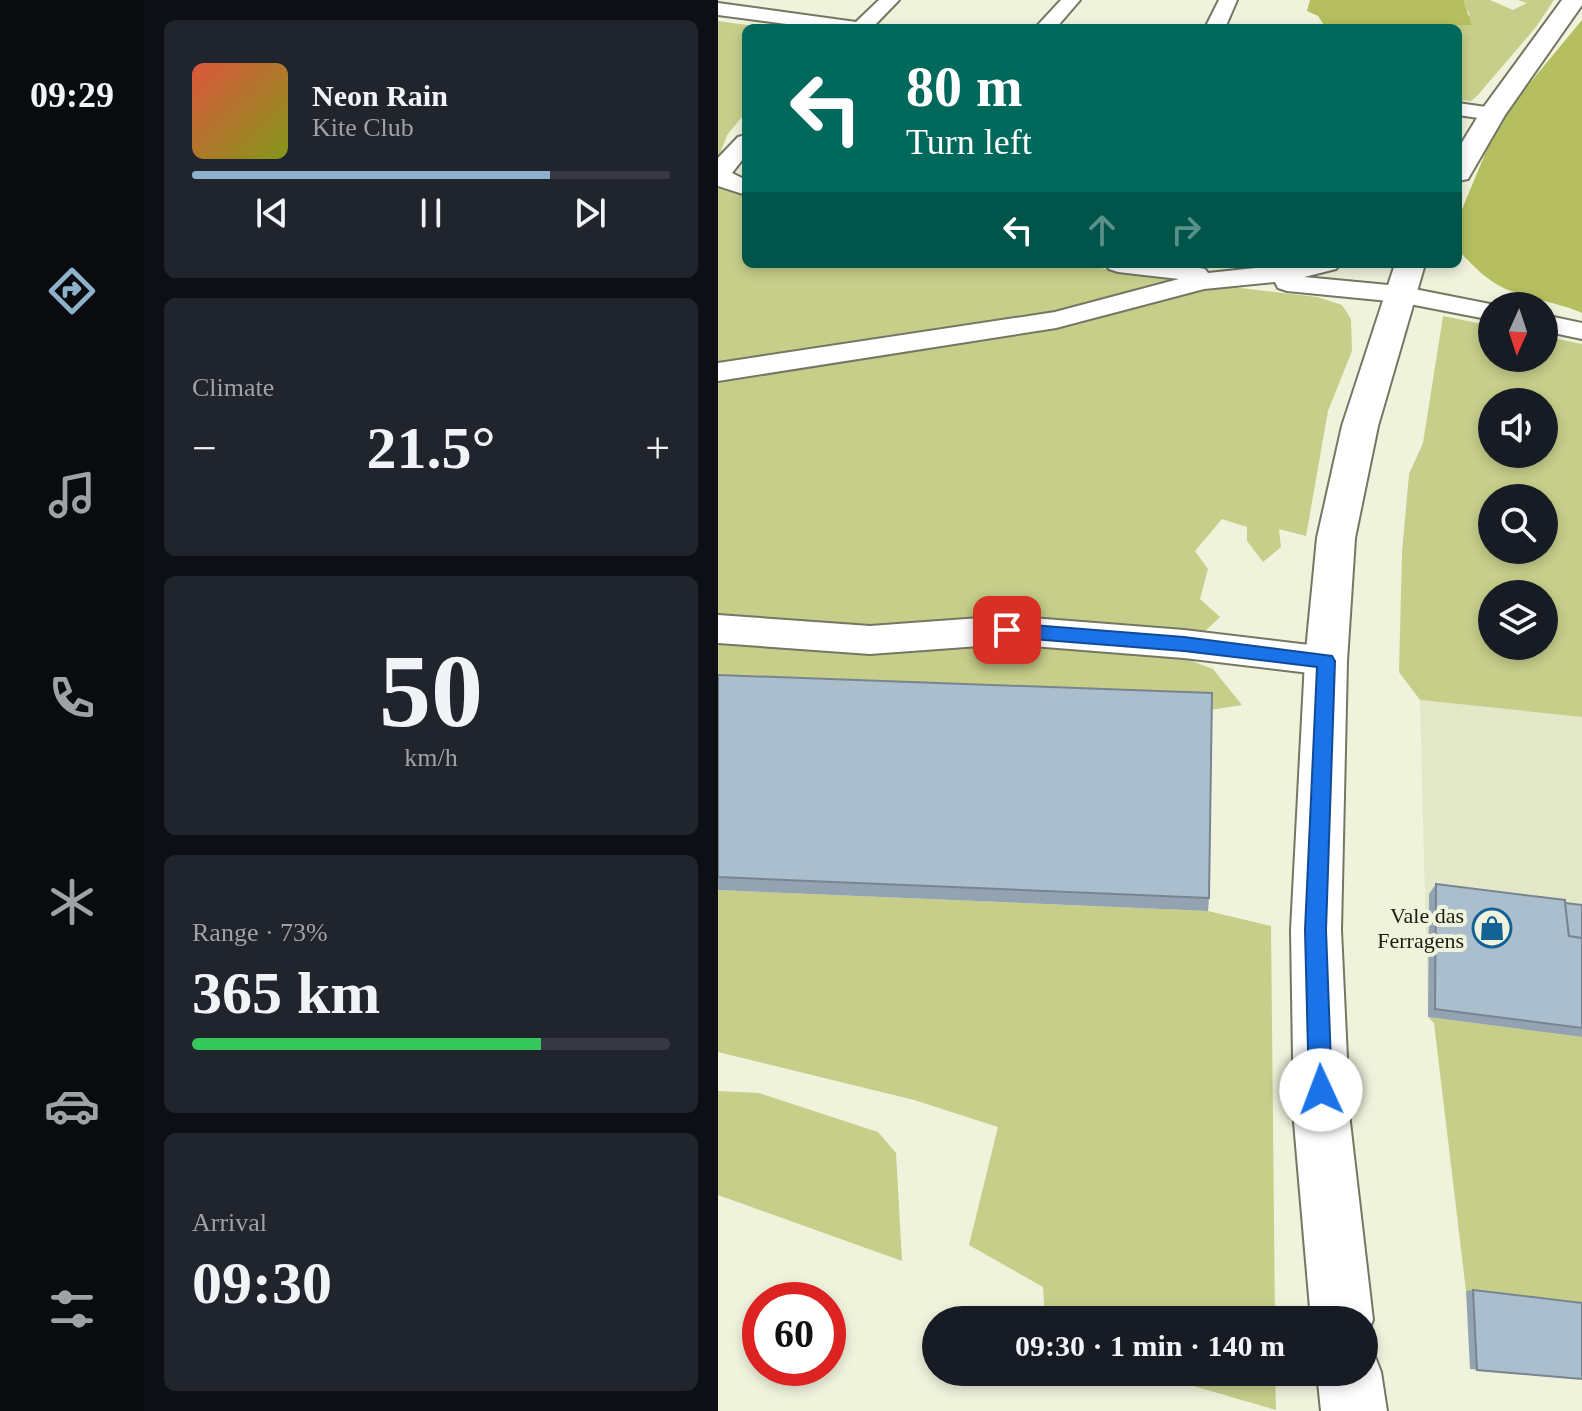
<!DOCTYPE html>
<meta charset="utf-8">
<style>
body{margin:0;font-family:Georgia,serif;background:#20242c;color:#f1f3f6;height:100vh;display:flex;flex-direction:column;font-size:30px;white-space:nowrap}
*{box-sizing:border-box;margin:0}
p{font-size:26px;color:#9ea1a6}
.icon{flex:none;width:44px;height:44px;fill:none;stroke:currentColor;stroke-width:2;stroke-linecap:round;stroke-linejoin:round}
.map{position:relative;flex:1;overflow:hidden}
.drawer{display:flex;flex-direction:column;gap:20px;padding:20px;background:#0d0f14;width:574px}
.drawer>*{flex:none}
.top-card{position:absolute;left:24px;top:24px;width:720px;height:244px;border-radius:12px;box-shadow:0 4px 12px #0003;background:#00695c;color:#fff;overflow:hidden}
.needle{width:52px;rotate:183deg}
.controls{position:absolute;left:760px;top:292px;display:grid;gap:16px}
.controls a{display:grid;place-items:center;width:80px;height:80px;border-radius:50%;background:#171b24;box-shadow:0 4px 12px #0003;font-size:40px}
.speed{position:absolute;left:24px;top:1282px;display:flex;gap:16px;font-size:40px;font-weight:700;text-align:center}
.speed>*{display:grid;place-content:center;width:104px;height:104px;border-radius:50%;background:#171b24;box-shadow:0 4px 12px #0003;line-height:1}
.speed .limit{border:12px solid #d22;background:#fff;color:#111}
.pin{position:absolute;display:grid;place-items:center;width:68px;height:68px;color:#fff;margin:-34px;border-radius:16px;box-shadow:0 4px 12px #0006}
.me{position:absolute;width:88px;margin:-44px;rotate:358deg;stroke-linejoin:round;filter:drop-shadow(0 0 6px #0008)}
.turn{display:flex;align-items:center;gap:28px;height:168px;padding:0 32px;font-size:36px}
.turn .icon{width:104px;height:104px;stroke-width:2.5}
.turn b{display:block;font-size:56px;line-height:68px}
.lanes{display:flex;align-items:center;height:76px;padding:0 32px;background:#0003;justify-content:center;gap:40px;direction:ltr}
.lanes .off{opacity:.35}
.big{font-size:60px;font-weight:700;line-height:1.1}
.drawer .widget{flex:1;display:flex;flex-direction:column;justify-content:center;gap:12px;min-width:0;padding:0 28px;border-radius:12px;background:#20242c}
.drawer .dial{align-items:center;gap:0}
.dial b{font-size:104px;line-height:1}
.song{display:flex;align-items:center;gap:24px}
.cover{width:96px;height:96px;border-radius:12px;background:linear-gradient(135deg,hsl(10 70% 55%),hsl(70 70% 35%))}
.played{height:8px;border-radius:4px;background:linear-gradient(90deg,#8eb2ca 75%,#363941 75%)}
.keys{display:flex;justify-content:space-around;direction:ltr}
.heat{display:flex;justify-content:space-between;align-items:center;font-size:44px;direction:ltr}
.charge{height:12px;border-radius:6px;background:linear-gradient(90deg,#34c759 73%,#363941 0)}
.trip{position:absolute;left:204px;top:1306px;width:456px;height:80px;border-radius:40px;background:#171b24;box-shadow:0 4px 12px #0003;font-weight:700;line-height:80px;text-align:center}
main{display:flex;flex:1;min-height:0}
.menu{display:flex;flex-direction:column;width:144px;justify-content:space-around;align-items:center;background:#090b0e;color:#9ea1a6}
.menu .icon{width:56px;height:56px}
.menu .current{color:#8eb2ca}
.menu b{font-size:36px;color:#f1f3f6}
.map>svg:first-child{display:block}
.built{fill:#e3e8c9}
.green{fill:#c6ce8a;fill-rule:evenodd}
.forest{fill:#b5bf5f}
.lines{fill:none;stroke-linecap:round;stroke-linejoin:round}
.minor-casing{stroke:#747762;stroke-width:4}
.major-casing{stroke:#747762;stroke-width:4}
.minor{fill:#fff;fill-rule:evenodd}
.major{fill:#fff;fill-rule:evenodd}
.wall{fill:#93a3b1}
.building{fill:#abbece;stroke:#788590;stroke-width:2}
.route{fill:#1a73e8;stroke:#114b97;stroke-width:2}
.labels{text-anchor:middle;stroke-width:8;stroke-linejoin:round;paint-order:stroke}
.poi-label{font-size:22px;fill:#1d1e15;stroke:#eff3dc;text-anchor:end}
</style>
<main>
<nav class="menu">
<b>09:29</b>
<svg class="icon current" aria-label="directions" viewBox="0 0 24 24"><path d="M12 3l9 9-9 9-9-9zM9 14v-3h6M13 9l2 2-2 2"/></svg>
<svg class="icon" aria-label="music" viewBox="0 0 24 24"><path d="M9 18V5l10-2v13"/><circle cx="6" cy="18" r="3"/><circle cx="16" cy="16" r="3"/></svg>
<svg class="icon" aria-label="phone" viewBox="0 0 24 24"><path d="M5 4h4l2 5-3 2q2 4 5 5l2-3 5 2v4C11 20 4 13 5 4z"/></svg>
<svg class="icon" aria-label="climate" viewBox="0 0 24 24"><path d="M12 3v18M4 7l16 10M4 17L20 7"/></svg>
<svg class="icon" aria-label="car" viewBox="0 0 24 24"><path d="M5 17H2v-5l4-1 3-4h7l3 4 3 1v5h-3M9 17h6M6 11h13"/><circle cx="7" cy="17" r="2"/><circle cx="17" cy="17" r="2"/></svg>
<svg class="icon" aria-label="filters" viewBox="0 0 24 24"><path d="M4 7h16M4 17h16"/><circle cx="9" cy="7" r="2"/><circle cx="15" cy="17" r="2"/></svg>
</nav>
<section class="drawer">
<div class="widget">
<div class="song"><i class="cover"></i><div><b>Neon Rain</b><p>Kite Club</p></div></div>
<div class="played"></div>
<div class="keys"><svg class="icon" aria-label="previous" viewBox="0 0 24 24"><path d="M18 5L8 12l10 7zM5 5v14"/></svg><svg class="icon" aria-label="pause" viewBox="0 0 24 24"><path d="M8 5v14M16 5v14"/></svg><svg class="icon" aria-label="next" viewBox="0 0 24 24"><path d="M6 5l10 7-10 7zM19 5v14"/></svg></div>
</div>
<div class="widget"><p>Climate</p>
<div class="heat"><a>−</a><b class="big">21.5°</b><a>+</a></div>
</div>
<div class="widget dial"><b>50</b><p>km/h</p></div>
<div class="widget"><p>Range · 73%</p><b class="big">365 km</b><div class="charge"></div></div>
<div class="widget"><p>Arrival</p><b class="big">09:30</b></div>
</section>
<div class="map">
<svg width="864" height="1411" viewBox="0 0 864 1411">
<rect width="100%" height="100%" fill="#eff3dc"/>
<path class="built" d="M702 700 864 717V1037L710 1017Z"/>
<g class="green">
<path d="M743 0H772L795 10 809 3 800 0H836L818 27 759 96 753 101 740 100V28H696L752 15Z"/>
<path d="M0 21 52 28H28V112L9 135 0 159Z"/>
<path d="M0 183 28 190V264H363L422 276 599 297 624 305 633 319 634 351 610 411 588 536 561 529 563 547 545 562 529 541V527L504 519 477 551 490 569 482 599 502 617 482 636 151 630 0 622Z"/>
<path d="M725 316 774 326V358H826V336L864 344V717L702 700 681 672 684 552 691 474 705 443ZM774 402H826V454H774ZM774 498H826V550H774ZM774 594H826V646H774Z"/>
<path d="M0 636 266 639 453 653 495 669 524 705 493 710 0 692Z"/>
<path d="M0 890 490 911 553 926 557 1320H327L325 1287 251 1245 280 1127 196 1100 0 1052Z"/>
<path d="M710 1017 864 1037V1305L748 1291 716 1023Z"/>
<path d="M0 1091 41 1093 160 1132 178 1153 184 1261 0 1195Z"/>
<path d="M427 1372H557L558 1410Z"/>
</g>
<g class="forest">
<path d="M592 0H745L754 25 608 28 600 16 589 11Z"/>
<path d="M864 20V313C837 301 805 299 780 285 766 277 753 264 742 252L740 219 781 120Z"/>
</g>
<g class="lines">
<g class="minor-casing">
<g id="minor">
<path d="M161 0H181L154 28H98L0 15V3L138 22Z"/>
<path d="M343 0H362L338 28H317Z"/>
<path d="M501 0H519L507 28H487Z"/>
<path d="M740 103 782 109 785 114 774 120 740 115Z"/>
<path d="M28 135V155L14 173 28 180V195L0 186V158L20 137Z"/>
<path d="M387 264H459L487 269 490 273 576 264H622L618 269 586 277 681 286 782 306H774V320L681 302 569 291 560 288 557 282 486 289 338 328 0 381V363L337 312 461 279 400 272 391 269Z"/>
<path d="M826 315 864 323V339L826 331Z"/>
<path d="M0 615 152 626 289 616 466 630 608 647 620 651 625 661 620 671 608 675 466 658 289 644 152 654 0 643Z"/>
</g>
</g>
<g class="major-casing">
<g id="major">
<path d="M844 0H864V5L787 115 750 179 740 181V149L765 108Z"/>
<path d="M677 264H707L660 426 637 538 629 661 623 930 632 1122 655 1320 646 1342V1320H593L576 1122 573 930 587 661 599 538 624 426Z"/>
<path d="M646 1346 654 1349 663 1372 669 1411H603L599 1372H646Z"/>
</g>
</g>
<use href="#minor" class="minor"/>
<use href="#major" class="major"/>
</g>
<g class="wall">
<path d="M0 675 491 898 490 911 0 890Z"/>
<path d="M718 884 864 905V1037L710 1017 711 894Z"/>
<path d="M755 1290 864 1379 752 1369 748 1291Z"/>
</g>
<g class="building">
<path d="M0 675 494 693 491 898 0 877Z"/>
<path d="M718 884 847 900 851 936 864 938V1028L717 1009Z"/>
<path d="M847 903 864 905V938L851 936Z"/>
<path d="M755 1290 864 1303V1379L759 1370Z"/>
</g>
<path class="route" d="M289 623 466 637 614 656 617 661 608 930 614 1090 611 1098 603 1101 595 1098 591 1090 587 930 599 667 466 651 289 637 281 630Z"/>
<defs>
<g id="shop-ring" transform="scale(2)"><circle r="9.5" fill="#eff3dc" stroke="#156295" stroke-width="1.5"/><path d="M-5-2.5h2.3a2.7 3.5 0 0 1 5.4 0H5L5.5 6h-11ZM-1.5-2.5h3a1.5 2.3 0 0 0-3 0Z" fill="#156295"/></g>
</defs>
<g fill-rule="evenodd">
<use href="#shop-ring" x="774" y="928"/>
</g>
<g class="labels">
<g class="poi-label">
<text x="746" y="923">Vale das<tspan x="746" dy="25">Ferragens</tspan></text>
</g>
</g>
</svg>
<div class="controls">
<a><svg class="needle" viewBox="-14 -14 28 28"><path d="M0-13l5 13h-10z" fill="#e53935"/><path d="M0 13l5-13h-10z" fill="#9ea1a6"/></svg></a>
<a><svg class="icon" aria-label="sound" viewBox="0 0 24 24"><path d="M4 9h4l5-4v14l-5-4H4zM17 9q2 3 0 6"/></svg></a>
<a><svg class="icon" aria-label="search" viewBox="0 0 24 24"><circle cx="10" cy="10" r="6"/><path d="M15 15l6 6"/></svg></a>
<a><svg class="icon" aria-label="layers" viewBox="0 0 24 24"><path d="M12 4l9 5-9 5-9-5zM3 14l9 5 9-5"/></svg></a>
</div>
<div class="speed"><div class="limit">60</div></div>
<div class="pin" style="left:289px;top:630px;background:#d93025"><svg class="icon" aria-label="arrive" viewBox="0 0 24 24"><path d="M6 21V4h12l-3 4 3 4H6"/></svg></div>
<svg class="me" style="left:603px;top:1090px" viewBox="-20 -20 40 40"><circle r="19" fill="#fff"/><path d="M0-13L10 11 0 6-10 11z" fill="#1a73e8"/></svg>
<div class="trip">09:30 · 1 min · 140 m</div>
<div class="top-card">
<div class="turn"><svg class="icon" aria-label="left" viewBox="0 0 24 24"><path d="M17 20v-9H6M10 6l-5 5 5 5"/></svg><div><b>80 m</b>Turn left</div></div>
<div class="lanes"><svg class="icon" aria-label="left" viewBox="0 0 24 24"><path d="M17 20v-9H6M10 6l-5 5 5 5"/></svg><svg class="icon off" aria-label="ahead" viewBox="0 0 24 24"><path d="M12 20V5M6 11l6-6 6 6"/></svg><svg class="icon off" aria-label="right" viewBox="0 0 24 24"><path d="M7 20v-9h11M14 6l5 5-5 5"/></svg></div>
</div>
</div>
</main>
